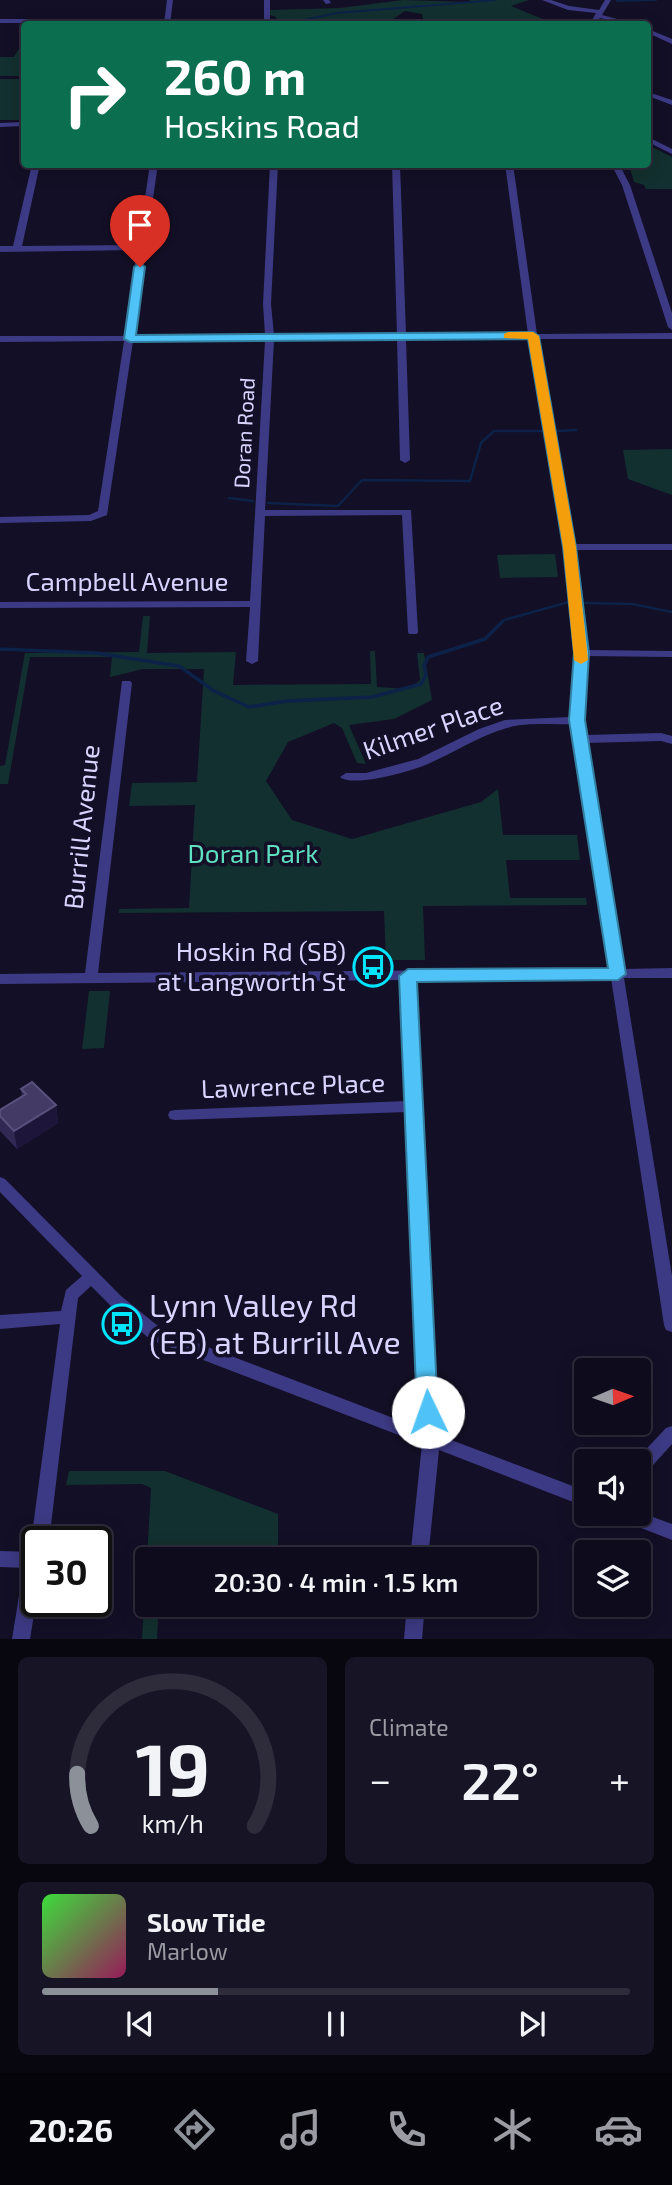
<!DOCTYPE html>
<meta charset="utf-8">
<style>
body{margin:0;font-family:"Exo 2",sans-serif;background:#171425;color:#f1f3f6;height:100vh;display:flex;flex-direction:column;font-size:26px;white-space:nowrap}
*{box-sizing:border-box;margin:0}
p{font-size:23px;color:#9b9ba3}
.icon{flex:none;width:38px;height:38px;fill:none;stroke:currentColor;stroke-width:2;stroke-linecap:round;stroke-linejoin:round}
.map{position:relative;height:1639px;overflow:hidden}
.details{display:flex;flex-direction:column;gap:18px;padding:18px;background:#08060f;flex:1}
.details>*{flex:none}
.top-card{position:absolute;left:21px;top:21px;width:630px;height:147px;border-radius:7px;box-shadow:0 4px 18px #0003,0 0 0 2px #2e2b3b;background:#0b6e4f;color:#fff;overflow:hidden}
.needle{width:46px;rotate:88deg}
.fabs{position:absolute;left:574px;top:1358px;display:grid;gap:14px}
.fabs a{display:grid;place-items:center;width:77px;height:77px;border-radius:7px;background:#0e0b1c;box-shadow:0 4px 18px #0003,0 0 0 2px #2e2b3b;font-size:35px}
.speed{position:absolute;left:21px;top:1526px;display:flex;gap:14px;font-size:35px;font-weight:700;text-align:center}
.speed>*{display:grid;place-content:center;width:91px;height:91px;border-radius:50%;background:#0e0b1c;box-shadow:0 4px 18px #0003,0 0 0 2px #2e2b3b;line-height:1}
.speed .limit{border:4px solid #111;border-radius:10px;background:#fff;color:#111}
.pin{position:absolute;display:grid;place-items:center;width:60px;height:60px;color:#fff;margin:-72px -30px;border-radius:50% 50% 50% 0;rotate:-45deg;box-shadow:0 0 7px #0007}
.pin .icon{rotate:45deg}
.me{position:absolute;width:77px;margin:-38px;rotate:357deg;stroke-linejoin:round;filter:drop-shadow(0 0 5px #0008)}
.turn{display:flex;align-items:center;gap:24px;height:147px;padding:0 28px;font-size:32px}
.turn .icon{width:91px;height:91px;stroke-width:2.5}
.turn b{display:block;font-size:49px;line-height:60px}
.big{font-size:52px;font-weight:600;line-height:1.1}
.details .card{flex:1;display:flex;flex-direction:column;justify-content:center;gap:10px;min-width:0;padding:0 24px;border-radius:10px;background:#171425}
.details .dial{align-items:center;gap:0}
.dial svg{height:182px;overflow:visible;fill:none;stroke:#2e2b3b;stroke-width:7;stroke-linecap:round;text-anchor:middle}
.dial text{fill:#f1f3f6;stroke:none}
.song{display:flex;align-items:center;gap:21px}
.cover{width:84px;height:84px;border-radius:10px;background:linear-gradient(135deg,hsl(120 70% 55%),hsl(330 70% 35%))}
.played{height:7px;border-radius:4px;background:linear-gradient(90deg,#8c9099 30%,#2e2b3b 30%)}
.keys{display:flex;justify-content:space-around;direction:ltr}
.heat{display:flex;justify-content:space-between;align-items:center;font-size:38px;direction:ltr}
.details .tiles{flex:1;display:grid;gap:18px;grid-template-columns:1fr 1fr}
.card:last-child{grid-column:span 2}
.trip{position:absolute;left:135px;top:1547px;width:402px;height:70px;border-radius:7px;background:#0e0b1c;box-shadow:0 4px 18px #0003,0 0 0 2px #2e2b3b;font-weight:600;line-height:70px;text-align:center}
.tabs{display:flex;height:112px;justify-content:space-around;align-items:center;background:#06040b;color:#9b9ba3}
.tabs .icon{width:49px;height:49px}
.tabs .on{color:#8c9099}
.tabs b{font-size:32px;color:#f1f3f6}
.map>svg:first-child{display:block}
.green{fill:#12302f}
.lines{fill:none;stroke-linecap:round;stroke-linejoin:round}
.stream-far2{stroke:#0c2248;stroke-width:2}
.stream-far1{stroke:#0c2248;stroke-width:2.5}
.stream{stroke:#0c2248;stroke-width:3.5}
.minor{fill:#3d3a85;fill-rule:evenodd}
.wall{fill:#312854}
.shaded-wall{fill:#1d163a}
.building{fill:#433a66;stroke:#5a527e;stroke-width:2}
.route{fill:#4fc3f7;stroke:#337fa1;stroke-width:2}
.slow{fill:#f59e0b}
.labels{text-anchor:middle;stroke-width:7;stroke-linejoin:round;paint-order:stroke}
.far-street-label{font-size:21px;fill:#d9d4ff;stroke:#130f26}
.street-label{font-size:26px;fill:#d9d4ff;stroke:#130f26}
.park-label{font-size:26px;fill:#5fe0c0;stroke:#130f26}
.poi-label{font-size:26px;fill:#d9d4ff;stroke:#130f26;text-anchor:end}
.near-poi-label{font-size:32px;fill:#d9d4ff;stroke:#130f26;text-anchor:start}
</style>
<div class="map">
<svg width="672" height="1639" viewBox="0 0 672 1639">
<rect width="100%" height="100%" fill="#130f26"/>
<g class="green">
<path d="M403 0 469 2 470 0H529L511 6 555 24H481L466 20H423L422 14 405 11 386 24H268L277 20 276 17 270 15V10L340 8Z"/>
<path d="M24 40V76H0V57H14Z"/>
<rect x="0" y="79" width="24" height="41"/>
<path d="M648 145 672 157V189H646L644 185 634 182 629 165 648 164Z"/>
<path d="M672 449V495L628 479 623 450Z"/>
<path d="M555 554 558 577 500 578 497 555Z"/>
<path d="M143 616H150L147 653 236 652 233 685 371 684 370 651H375L377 687 409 689 420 680 417 653H424L432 700 394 719 349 725 366 764 357 763 342 728 334 723 288 742 266 781 292 820 352 839 481 802 498 789 503 835H577L580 860H506L510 898H586L587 905 423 906 425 960H386L384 911 119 913V909L189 908 195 805 129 806 132 783 197 782 204 669H143L110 677 112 657H30L8 784H0V766L5 765 25 653 139 652Z"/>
<path d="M89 991H110L104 1048 82 1049Z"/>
<path d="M69 1471H165L278 1514V1559H147L151 1488 142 1484 66 1485Z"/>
<path d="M147 1559V1605H159L157 1639H142Z"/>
</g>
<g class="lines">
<g class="stream-far2">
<path d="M617 1 656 0"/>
<path d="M285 24 337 13 496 0"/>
</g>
<g class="stream-far1">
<path d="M557 431 576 430"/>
<path d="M229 498 253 501"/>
<path d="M268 503 338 506 362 480 470 481 481 443 494 431H541"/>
<path d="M585 603 632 604 672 612"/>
<path d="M500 624 504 620 569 602"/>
</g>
<path class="stream" d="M0 649 96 653 179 666 214 691 249 707 287 701 372 697 421 684 426 675 424 666 428 657 485 639 502 622"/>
<g class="minor">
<path d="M167 0H173L170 24H164Z"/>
<path d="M264 0H270V19L267 21 264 19Z"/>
<path d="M323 0H329L331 3 326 4Z"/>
<path d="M542 0H551L569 6 599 10 605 0H611L602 15 636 24H626L600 18 596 24H590L596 13 568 10Z"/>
<path d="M0 19H78L81 21 78 23H0Z"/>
<path d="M648 29 672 39V44L648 33Z"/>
<path d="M648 92 672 100V105L648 96Z"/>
<path d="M24 122V126L0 127V123Z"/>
<path d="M648 137 672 149V154L648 142Z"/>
<path d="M32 164H40L22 246 138 245 150 164H158L133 336 265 335 263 304 270 164H278L271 304 274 335H397L392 164H400L406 334H528L505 164H513L537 334 672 333V339H538L574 544H672V550H575L587 650 672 651V657L587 656 583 720 585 735 661 733 672 736V744L661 741 586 743 623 969 672 968V978H624L672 1276V1332L666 1330 664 1325 611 978 415 980 438 1435 586 1491V1507L439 1450 428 1559H410L422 1444 151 1340 111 1306 91 1286 78 1298 49 1542H37V1549L31 1542 60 1324 0 1329V1315L61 1311 66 1290 82 1276 0 1192V1177L5 1179 121 1296 163 1330 422 1429 407 1112 175 1120 170 1119 168 1115 170 1111 175 1110 407 1101 402 980 0 984V974L85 973 122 681H130L132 683 98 973 609 969 572 724C551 725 526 722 507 728 479 736 455 752 428 764 412 771 354 788 340 777L346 773H366L418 759 479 729 505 720 571 717 576 653 564 547 529 339 406 340 410 460 405 463 400 460 397 340H274L265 510H411L418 632 417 634H409L408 632 402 515 265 516 258 661 252 664 246 661 250 607 0 608V602L250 601 265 341H133L107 515 91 521 0 523V517L89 515 98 511 124 341 0 342V336H124L137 250 0 252V246H13Z"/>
<path d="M611 164H619L630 185 672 313V330L668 327 622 185Z"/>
<path d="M672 1426V1444L645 1474 639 1476V1461H635L666 1428Z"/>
<path d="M639 1512 672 1524V1540L618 1519 616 1514H639Z"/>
<path d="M0 1551 37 1552V1596L30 1639H12L19 1596 27 1568 0 1567Z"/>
<path d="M407 1605H425L422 1639H404Z"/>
</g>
</g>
<path class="wall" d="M21 1089 56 1105 58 1123 17 1149 0 1131V1110L22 1097Z"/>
<path class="shaded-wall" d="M56 1105 58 1123 17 1149 14 1131Z"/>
<path class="building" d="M32 1082 56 1105 14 1131 0 1116V1110L26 1094 21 1089Z"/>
<path class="route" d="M140 263 145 267 136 335 533 332 539 336 576 547 589 653 585 720 626 974 618 980 417 982 438 1412 435 1418 428 1421 420 1418 417 1412 399 976 408 969 608 968 569 720 574 653 563 547 528 339 130 342 124 339 134 267Z"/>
<path class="slow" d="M508 332H533L539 336 576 547 588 660 581 664 574 660 563 547 528 339 504 338V334Z"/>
<defs>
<g id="bus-ring" transform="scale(2.0125)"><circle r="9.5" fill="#130f26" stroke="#00e5ff" stroke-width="1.5"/><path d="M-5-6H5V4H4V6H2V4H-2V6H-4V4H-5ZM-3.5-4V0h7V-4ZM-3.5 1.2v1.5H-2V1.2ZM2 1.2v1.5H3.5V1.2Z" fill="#00e5ff"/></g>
</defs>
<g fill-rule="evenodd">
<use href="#bus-ring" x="373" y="967"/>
<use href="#bus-ring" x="122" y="1324"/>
</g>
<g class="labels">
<g class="far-street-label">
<text transform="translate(245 433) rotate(-87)" y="7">Doran Road</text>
</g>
<g class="street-label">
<text x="127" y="591">Campbell Avenue</text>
<text transform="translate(433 728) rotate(-19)" y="9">Kilmer Place</text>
<text transform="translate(82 827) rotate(-84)" y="9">Burrill Avenue</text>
<text transform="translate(293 1086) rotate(-2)" y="9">Lawrence Place</text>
</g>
<g class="park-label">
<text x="253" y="863">Doran Park</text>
</g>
<g class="poi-label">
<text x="346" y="961">Hoskin Rd (SB)<tspan x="346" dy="30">at Langworth St</tspan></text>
</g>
<g class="near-poi-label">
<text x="149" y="1317">Lynn Valley Rd<tspan x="149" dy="37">(EB) at Burrill Ave</tspan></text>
</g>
</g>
</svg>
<div class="fabs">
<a><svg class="needle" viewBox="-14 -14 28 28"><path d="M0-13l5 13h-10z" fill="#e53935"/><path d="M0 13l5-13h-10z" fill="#9b9ba3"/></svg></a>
<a><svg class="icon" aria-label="sound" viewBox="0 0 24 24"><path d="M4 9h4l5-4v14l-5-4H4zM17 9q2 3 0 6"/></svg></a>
<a><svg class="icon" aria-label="layers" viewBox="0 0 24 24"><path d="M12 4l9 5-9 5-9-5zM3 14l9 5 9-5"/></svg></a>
</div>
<div class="speed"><div class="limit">30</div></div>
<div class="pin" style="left:140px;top:267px;background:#d93025"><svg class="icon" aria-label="arrive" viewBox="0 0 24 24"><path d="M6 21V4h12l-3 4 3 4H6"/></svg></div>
<svg class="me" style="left:428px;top:1412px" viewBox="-20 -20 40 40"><circle r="19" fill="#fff"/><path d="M0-13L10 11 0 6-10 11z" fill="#4fc3f7"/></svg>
<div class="trip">20:30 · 4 min · 1.5 km</div>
<div class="top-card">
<div class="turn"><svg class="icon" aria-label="right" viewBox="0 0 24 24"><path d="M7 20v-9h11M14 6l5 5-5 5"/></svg><div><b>260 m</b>Hoskins Road</div></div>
</div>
</div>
<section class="details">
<div class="tiles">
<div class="card dial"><svg viewBox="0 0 100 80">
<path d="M14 69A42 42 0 1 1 86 69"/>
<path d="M14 69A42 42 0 0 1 8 46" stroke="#8c9099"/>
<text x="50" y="56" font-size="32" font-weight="700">19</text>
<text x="50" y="72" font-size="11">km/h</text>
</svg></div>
<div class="card"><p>Climate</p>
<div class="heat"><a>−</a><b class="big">22°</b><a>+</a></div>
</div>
<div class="card">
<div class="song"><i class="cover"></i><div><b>Slow Tide</b><p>Marlow</p></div></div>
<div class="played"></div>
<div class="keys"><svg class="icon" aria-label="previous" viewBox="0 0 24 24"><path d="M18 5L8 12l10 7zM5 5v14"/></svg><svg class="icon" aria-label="pause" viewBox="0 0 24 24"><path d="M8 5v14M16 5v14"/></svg><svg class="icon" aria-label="next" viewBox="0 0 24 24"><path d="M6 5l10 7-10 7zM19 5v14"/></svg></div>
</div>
</div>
</section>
<nav class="tabs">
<b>20:26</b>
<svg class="icon on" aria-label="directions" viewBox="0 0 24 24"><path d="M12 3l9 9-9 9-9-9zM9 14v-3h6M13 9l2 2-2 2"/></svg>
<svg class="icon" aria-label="music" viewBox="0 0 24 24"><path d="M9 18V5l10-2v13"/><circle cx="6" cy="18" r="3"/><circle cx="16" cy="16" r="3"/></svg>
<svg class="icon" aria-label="phone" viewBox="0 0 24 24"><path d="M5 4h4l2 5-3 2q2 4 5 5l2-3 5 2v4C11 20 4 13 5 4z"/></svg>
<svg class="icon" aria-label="climate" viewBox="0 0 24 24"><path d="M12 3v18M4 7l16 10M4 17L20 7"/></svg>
<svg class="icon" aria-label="car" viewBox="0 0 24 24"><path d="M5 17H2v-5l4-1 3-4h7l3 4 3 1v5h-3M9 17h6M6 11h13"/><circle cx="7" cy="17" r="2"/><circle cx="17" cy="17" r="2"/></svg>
</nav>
